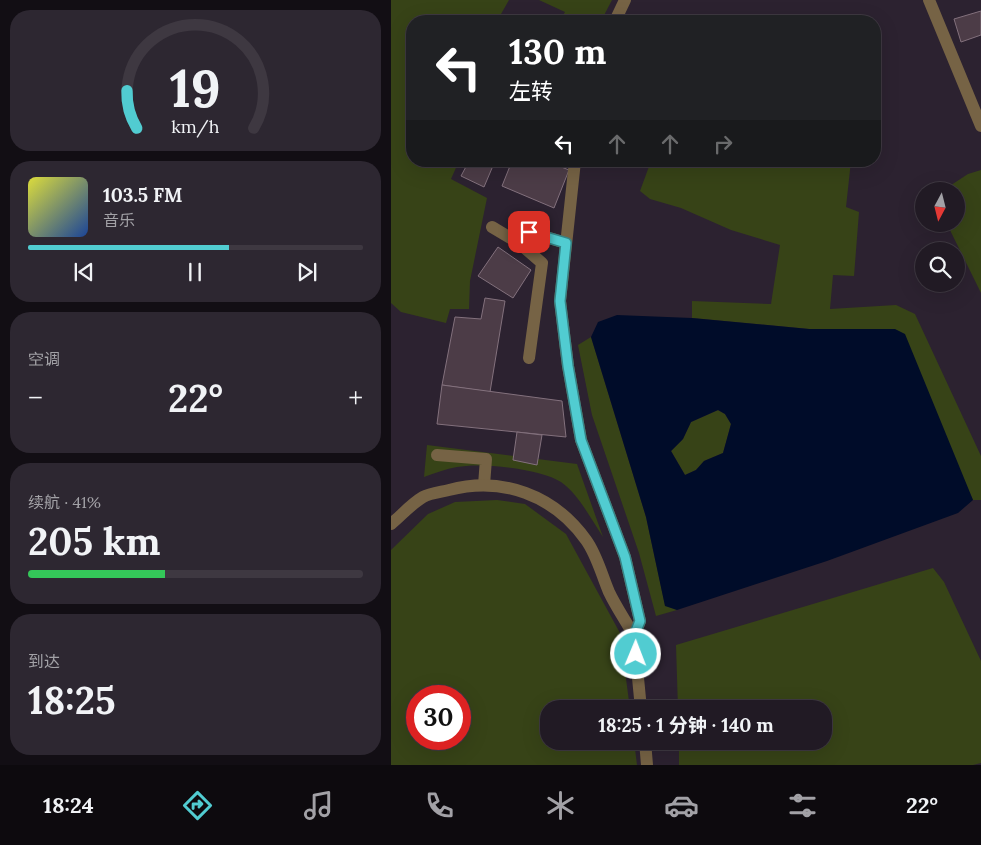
<!DOCTYPE html>
<html lang="zh">
<meta charset="utf-8">
<style>
body{margin:0;font-family:Lora,"Noto Sans SC",serif;background:#2d2731;color:#f1f3f6;height:100vh;display:flex;flex-direction:column;font-size:19px;white-space:nowrap}
*{box-sizing:border-box;margin:0}
p{font-size:16px;color:#a2a1a6}
.icon{flex:none;width:28px;height:28px;fill:none;stroke:currentColor;stroke-width:2;stroke-linecap:round;stroke-linejoin:round}
.map{position:relative;flex:1;overflow:hidden}
.sheet{display:flex;flex-direction:column;gap:10px;padding:10px;background:#120e14;width:391px}
.sheet>*{flex:none}
.top-card{position:absolute;left:15px;top:15px;width:475px;height:152px;border-radius:20px;box-shadow:0 5px 20px #0002,0 0 0 1px #3e3841;background:#202124;color:#fff;overflow:hidden}
.needle{width:32px;rotate:187deg}
.fabs{position:absolute;left:524px;top:182px;display:grid;gap:10px}
.fabs a{display:grid;place-items:center;width:50px;height:50px;border-radius:50%;background:#211a24;box-shadow:0 5px 20px #0002,0 0 0 1px #3e3841;font-size:25px}
.speed{position:absolute;left:15px;top:685px;display:flex;gap:10px;font-size:25px;font-weight:700;text-align:center}
.speed>*{display:grid;place-content:center;width:65px;height:65px;border-radius:50%;background:#211a24;box-shadow:0 5px 20px #0002,0 0 0 1px #3e3841;line-height:1}
.speed .limit{border:8px solid #d22;background:#fff;color:#111}
.pin{position:absolute;display:grid;place-items:center;width:42px;height:42px;color:#fff;margin:-21px;border-radius:10px;box-shadow:0 2px 8px #0006}
.me{position:absolute;width:55px;margin:-28px;rotate:1deg;stroke-linejoin:round;filter:drop-shadow(0 0 4px #0008)}
.turn{display:flex;align-items:center;gap:18px;height:105px;padding:0 20px;font-size:22px}
.turn .icon{width:65px;height:65px;stroke-width:2.5}
.turn b{display:block;font-size:35px;line-height:42px}
.lanes{display:flex;align-items:center;height:48px;padding:0 20px;background:#0003;justify-content:center;gap:25px;direction:ltr}
.lanes .off{opacity:.35}
.big{font-size:38px;font-weight:700;line-height:1.1}
.sheet .tile{flex:1;display:flex;flex-direction:column;justify-content:center;gap:8px;min-width:0;padding:0 18px;border-radius:20px;background:#2d2731}
.sheet .dial{align-items:center;gap:0}
.dial svg{height:130px;overflow:visible;fill:none;stroke:#3e3841;stroke-width:7;stroke-linecap:round;text-anchor:middle}
.dial text{fill:#f1f3f6;stroke:none}
.song{display:flex;align-items:center;gap:15px}
.cover{width:60px;height:60px;border-radius:8px;background:linear-gradient(135deg,hsl(60 70% 55%),hsl(220 70% 35%))}
.played{height:5px;border-radius:2px;background:linear-gradient(90deg,#51ccd1 60%,#3e3841 60%)}
.keys{display:flex;justify-content:space-around;direction:ltr}
.heat{display:flex;justify-content:space-between;align-items:center;font-size:28px;direction:ltr}
.charge{height:8px;border-radius:4px;background:linear-gradient(90deg,#34c759 41%,#3e3841 0)}
.trip{position:absolute;left:149px;top:700px;width:292px;height:50px;border-radius:20px;background:#211a24;box-shadow:0 5px 20px #0002,0 0 0 1px #3e3841;font-weight:700;line-height:50px;text-align:center}
.tab-bar{display:flex;height:80px;justify-content:space-around;align-items:center;background:#0d0a0e;color:#a2a1a6}
.tab-bar .icon{width:35px;height:35px}
.tab-bar .selected{color:#51ccd1}
.tab-bar b{font-size:22px;color:#f1f3f6}
main{display:flex;flex:1;min-height:0}
.map>svg:first-child{display:block}
.green{fill:#374317;fill-rule:evenodd}
.water{fill:#000c29;fill-rule:evenodd}
.building{fill:#4c3c47;stroke:#83717d}
.lines{fill:none;stroke-linecap:round;stroke-linejoin:round}
.minor{stroke:#766345;stroke-width:12}
.route-casing{stroke:#358588;stroke-width:12}
.route{stroke:#51ccd1;stroke-width:9}
</style>
<main>
<section class="sheet">
<div class="tile dial"><svg viewBox="0 0 100 80">
<path d="M14 69A42 42 0 1 1 86 69"/>
<path d="M14 69A42 42 0 0 1 8 46" stroke="#51ccd1"/>
<text x="50" y="56" font-size="32" font-weight="700">19</text>
<text x="50" y="72" font-size="11">km/h</text>
</svg></div>
<div class="tile">
<div class="song"><i class="cover"></i><div><b>103.5 FM</b><p>音乐</p></div></div>
<div class="played"></div>
<div class="keys"><svg class="icon" aria-label="previous" viewBox="0 0 24 24"><path d="M18 5L8 12l10 7zM5 5v14"/></svg><svg class="icon" aria-label="pause" viewBox="0 0 24 24"><path d="M8 5v14M16 5v14"/></svg><svg class="icon" aria-label="next" viewBox="0 0 24 24"><path d="M6 5l10 7-10 7zM19 5v14"/></svg></div>
</div>
<div class="tile"><p>空调</p>
<div class="heat"><a>−</a><b class="big">22°</b><a>+</a></div>
</div>
<div class="tile"><p>续航 · 41%</p><b class="big">205 km</b><div class="charge"></div></div>
<div class="tile"><p>到达</p><b class="big">18:25</b></div>
</section>
<div class="map">
<svg width="590" height="765" viewBox="0 0 590 765">
<rect width="100%" height="100%" fill="#2c2230"/>
<g class="green">
<path d="M0 0H118L106 21H21V161H68L60 179 96 198 79 281 78 309H59L55 323 10 312 0 303Z"/>
<path d="M148 0H221L210 21H169L174 12Z"/>
<path d="M260 161H460L455 207 468 212 463 276 442 275 439 309 505 305 524 314 590 456V500H582L503 329H418L301 318V301L380 304 389 245 340 230 290 208 259 199 249 191Z"/>
<path d="M590 170V293L556 224H565V191H551L577 174Z"/>
<path d="M200 337 255 517 274 605 286 610 265 616 248 553 201 415 187 345Z"/>
<path d="M327 410 334 414 340 424 332 453 313 461 305 470 294 475 280 451 292 439 300 422Z"/>
<path d="M36 445 186 464 212 537C200 519 188 495 170 482 151 469 90 462 66 467 55 469 44 473 33 477Z"/>
<path d="M106 500 134 504 175 534 229 633 239 709H158V741H243L246 765H0V550L37 514 64 502ZM26 696H69V739H26Z"/>
<path d="M542 568 553 582 590 661V763L582 765H288V741H432V709H287L285 645Z"/>
</g>
<path class="water" d="M226 315 301 318 418 329H504L514 334 582 500 567 513 436 561 286 610 274 606 255 517 200 337 207 322ZM327 410 334 414 340 424 332 453 313 461 305 470 294 475 280 451 292 439 300 422Z"/>
<g class="building">
<path d="M590 11V35L570 42 563 19Z"/>
<path d="M78 161H104L93 187 70 176Z"/>
<path d="M121 161H155L178 170 163 208 111 186Z"/>
<path d="M107 247 140 270 122 298 87 276Z"/>
<path d="M94 298 114 301 99 392 51 385 64 317 90 319Z"/>
<path d="M51 385 171 401 175 437 46 424Z"/>
<path d="M126 432 151 435 146 465 122 460Z"/>
</g>
<g class="lines">
<g class="minor">
<path d="M538 0 590 126"/>
<path d="M224 21 234 0"/>
<path d="M184 161 169 301 177 366 190 440 234 557 249 621 243 636 250 709"/>
<path d="M101 227 128 243 138 232 175 243"/>
<path d="M128 243 151 263 138 358"/>
<path d="M46 455 95 459 93 485"/>
<path d="M0 524C10 516 20 504 32 497 39 493 50 492 58 490 111 476 163 495 195 540 206 555 211 576 218 592 225 607 235 621 243 636"/>
<path d="M254 741 256 765"/>
</g>
</g>
<g class="lines">
<g class="route-casing">
<path id="route" d="M138 232 175 243 169 301 177 366 190 440 234 557 249 621 243 636 245 654"/>
</g>
<use href="#route" class="route"/>
</g>
</svg>
<div class="fabs">
<a><svg class="needle" viewBox="-14 -14 28 28"><path d="M0-13l5 13h-10z" fill="#e53935"/><path d="M0 13l5-13h-10z" fill="#a2a1a6"/></svg></a>
<a><svg class="icon" aria-label="search" viewBox="0 0 24 24"><circle cx="10" cy="10" r="6"/><path d="M15 15l6 6"/></svg></a>
</div>
<div class="speed"><div class="limit">30</div></div>
<div class="pin" style="left:138px;top:232px;background:#d93025"><svg class="icon" aria-label="arrive" viewBox="0 0 24 24"><path d="M6 21V4h12l-3 4 3 4H6"/></svg></div>
<svg class="me" style="left:245px;top:654px" viewBox="-20 -20 40 40"><circle r="17" fill="#51ccd1" stroke="#fff" stroke-width="3"/><path d="M0-11L8 9 0 5-8 9z" fill="#fff"/></svg>
<div class="trip">18:25 · 1 分钟 · 140 m</div>
<div class="top-card">
<div class="turn"><svg class="icon" aria-label="left" viewBox="0 0 24 24"><path d="M17 20v-9H6M10 6l-5 5 5 5"/></svg><div><b>130 m</b>左转</div></div>
<div class="lanes"><svg class="icon" aria-label="left" viewBox="0 0 24 24"><path d="M17 20v-9H6M10 6l-5 5 5 5"/></svg><svg class="icon off" aria-label="ahead" viewBox="0 0 24 24"><path d="M12 20V5M6 11l6-6 6 6"/></svg><svg class="icon off" aria-label="ahead" viewBox="0 0 24 24"><path d="M12 20V5M6 11l6-6 6 6"/></svg><svg class="icon off" aria-label="right" viewBox="0 0 24 24"><path d="M7 20v-9h11M14 6l5 5-5 5"/></svg></div>
</div>
</div>
</main>
<nav class="tab-bar">
<b>18:24</b>
<svg class="icon selected" aria-label="directions" viewBox="0 0 24 24"><path d="M12 3l9 9-9 9-9-9zM9 14v-3h6M13 9l2 2-2 2"/></svg>
<svg class="icon" aria-label="music" viewBox="0 0 24 24"><path d="M9 18V5l10-2v13"/><circle cx="6" cy="18" r="3"/><circle cx="16" cy="16" r="3"/></svg>
<svg class="icon" aria-label="phone" viewBox="0 0 24 24"><path d="M5 4h4l2 5-3 2q2 4 5 5l2-3 5 2v4C11 20 4 13 5 4z"/></svg>
<svg class="icon" aria-label="climate" viewBox="0 0 24 24"><path d="M12 3v18M4 7l16 10M4 17L20 7"/></svg>
<svg class="icon" aria-label="car" viewBox="0 0 24 24"><path d="M5 17H2v-5l4-1 3-4h7l3 4 3 1v5h-3M9 17h6M6 11h13"/><circle cx="7" cy="17" r="2"/><circle cx="17" cy="17" r="2"/></svg>
<svg class="icon" aria-label="filters" viewBox="0 0 24 24"><path d="M4 7h16M4 17h16"/><circle cx="9" cy="7" r="2"/><circle cx="15" cy="17" r="2"/></svg>
<b>22°</b>
</nav>
